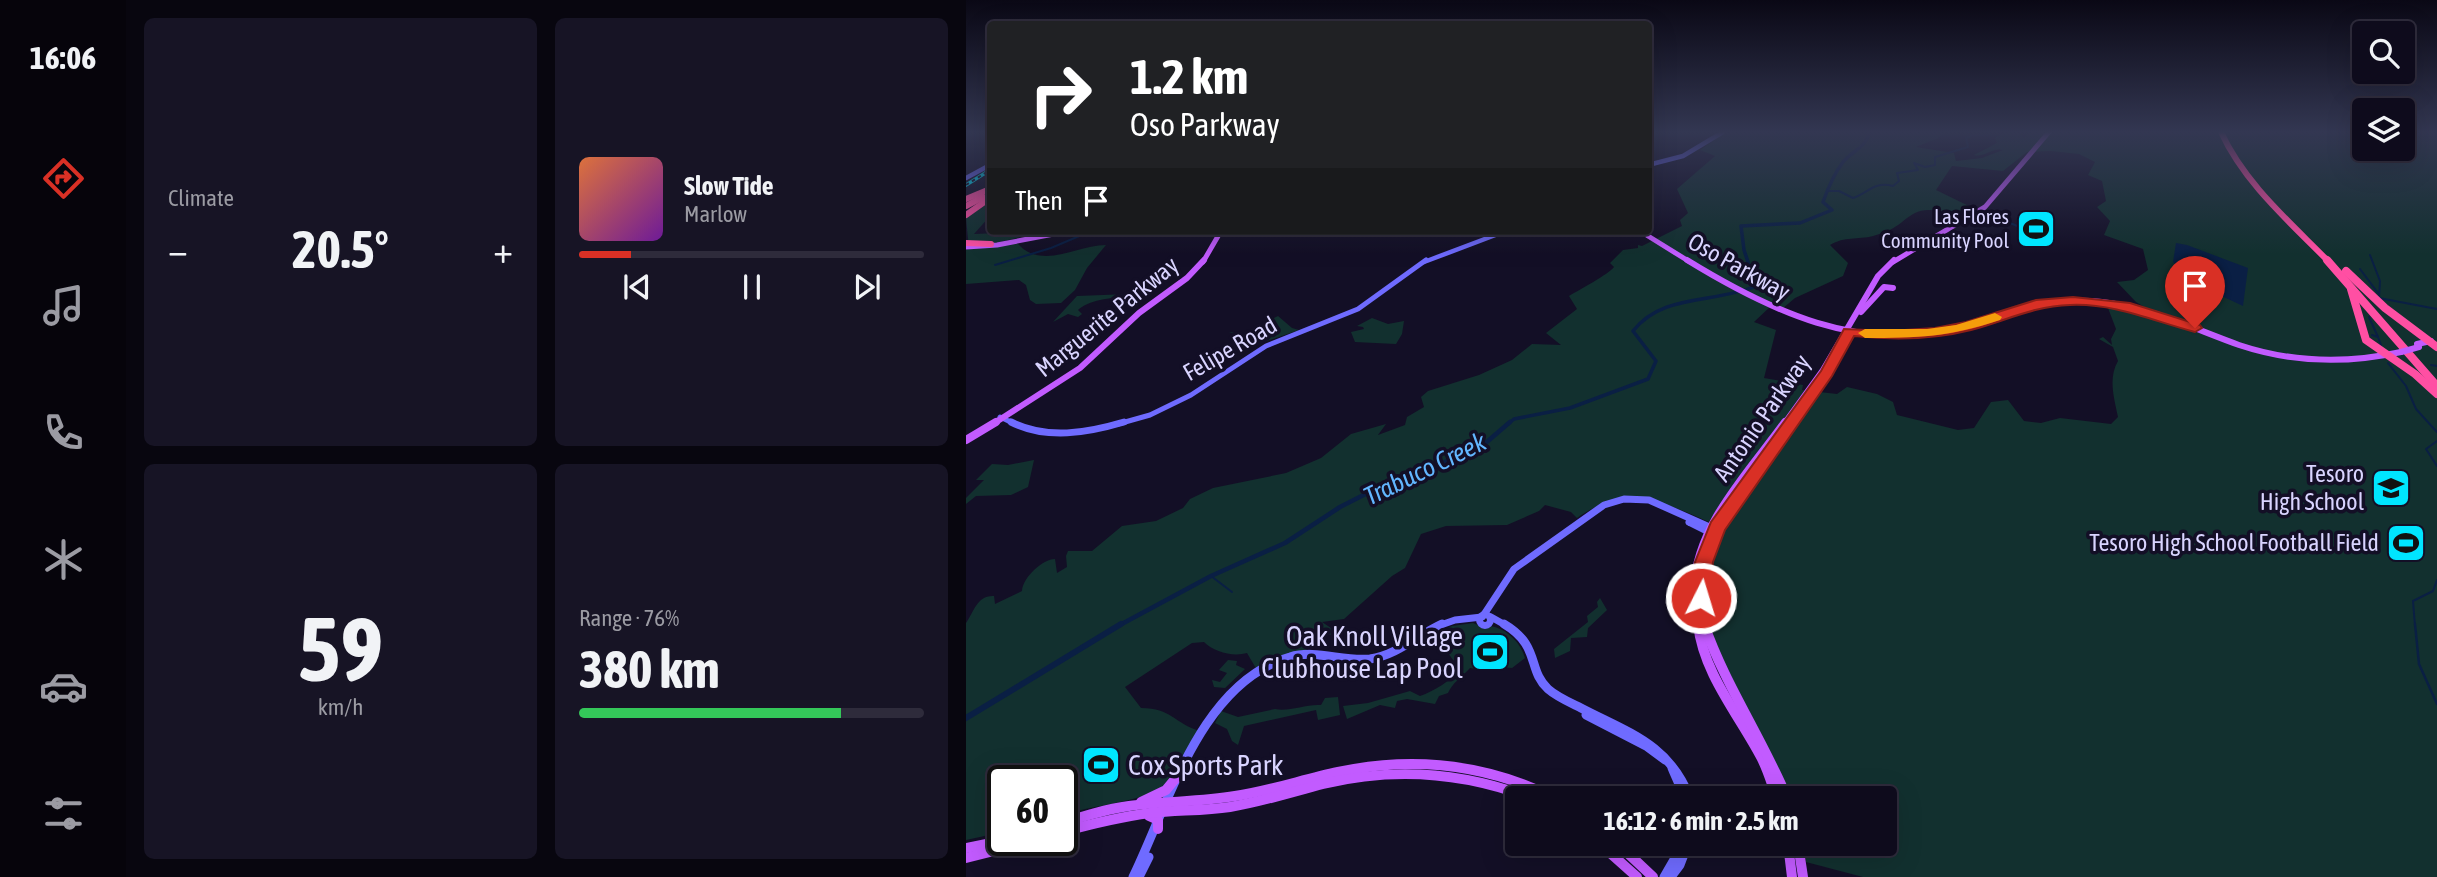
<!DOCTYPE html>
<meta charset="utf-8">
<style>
body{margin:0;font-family:"Asap Condensed",sans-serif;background:#171425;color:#f1f3f6;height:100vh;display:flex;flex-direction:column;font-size:26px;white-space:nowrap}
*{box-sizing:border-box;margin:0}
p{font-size:23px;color:#9b9ba3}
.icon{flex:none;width:38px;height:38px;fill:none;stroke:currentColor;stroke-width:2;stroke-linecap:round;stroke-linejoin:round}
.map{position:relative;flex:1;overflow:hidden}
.side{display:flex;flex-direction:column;gap:18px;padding:18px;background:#08060f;width:840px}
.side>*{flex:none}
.top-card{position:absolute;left:21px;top:21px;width:665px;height:214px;border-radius:7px;box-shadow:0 7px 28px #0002,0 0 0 2px #2e2b3b;background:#202124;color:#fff;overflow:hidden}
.fabs{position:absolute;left:1386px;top:21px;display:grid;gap:14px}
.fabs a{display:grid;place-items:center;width:63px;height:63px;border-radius:7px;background:#0e0b1c;box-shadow:0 7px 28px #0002,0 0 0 2px #2e2b3b;font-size:35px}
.speed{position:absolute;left:21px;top:765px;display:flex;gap:14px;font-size:35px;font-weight:700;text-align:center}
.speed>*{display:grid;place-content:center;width:91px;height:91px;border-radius:50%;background:#0e0b1c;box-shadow:0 7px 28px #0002,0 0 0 2px #2e2b3b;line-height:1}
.speed .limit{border:4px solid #111;border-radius:10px;background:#fff;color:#111}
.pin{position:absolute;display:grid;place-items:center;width:60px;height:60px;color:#fff;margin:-72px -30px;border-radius:50% 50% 50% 0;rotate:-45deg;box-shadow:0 0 7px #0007}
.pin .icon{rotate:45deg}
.me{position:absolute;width:77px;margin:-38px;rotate:5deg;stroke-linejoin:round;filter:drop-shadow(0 0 5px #0008)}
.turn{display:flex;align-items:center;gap:24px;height:147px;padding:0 28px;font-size:32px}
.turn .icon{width:91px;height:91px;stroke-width:2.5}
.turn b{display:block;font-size:49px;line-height:60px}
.then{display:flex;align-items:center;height:66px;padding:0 28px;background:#0003;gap:14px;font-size:26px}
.big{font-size:52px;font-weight:700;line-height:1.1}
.side .widget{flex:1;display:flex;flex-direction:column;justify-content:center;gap:10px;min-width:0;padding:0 24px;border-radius:10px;background:#171425}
.side .dial{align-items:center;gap:0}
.dial b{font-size:91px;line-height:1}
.song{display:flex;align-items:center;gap:21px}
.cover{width:84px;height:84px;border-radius:10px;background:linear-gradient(135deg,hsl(20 70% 55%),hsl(280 70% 35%))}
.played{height:7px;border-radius:4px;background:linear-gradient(90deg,#d93025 15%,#2e2b3b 15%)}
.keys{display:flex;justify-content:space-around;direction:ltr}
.heat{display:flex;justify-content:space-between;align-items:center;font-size:38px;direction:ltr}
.charge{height:10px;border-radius:5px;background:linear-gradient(90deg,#34c759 76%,#2e2b3b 0)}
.side .tiles{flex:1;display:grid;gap:18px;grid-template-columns:repeat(2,1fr)}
.trip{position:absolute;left:539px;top:786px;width:392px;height:70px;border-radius:7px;background:#0e0b1c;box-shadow:0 7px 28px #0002,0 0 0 2px #2e2b3b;font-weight:700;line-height:70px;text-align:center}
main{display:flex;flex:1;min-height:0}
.tab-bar{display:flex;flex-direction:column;width:126px;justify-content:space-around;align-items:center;background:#06040b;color:#9b9ba3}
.tab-bar .icon{width:49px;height:49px}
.tab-bar .current{color:#d93025}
.tab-bar b{font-size:32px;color:#f1f3f6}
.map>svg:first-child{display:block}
.green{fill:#12302f;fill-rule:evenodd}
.water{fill:#0a1f44}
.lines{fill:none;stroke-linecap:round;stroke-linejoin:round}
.stream-far1{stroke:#0a1f44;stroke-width:2}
.stream{stroke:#0a1f44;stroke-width:2.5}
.river-far2{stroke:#0a1f44;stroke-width:3.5}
.river-far1{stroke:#0a1f44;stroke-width:4.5}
.river{stroke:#0a1f44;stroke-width:6}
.secondary-far3{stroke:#6f6bff;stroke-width:4.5}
.secondary-far2{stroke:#6f6bff;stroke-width:5}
.secondary-far1{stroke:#6f6bff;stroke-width:7}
.secondary{stroke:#6f6bff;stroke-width:9}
.primary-far3{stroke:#c25bff;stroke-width:5}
.primary-far2{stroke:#c25bff;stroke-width:6}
.primary-far1{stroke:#c25bff;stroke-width:8}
.primary{stroke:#c25bff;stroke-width:10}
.motorway-far1{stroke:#ff4fa3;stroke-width:6}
.motorway{stroke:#ff4fa3;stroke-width:8}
.rail-casing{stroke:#00e5ff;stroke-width:3.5}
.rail{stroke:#130f26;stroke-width:2;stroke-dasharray:3.5;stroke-linecap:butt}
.primary-bridge{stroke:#c25bff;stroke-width:6}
.route{fill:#d93025;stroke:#8d1f18;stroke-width:2}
.slow{fill:#f59e0b}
.labels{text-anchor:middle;stroke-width:7;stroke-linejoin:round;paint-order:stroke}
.far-poi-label{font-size:21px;fill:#d9d4ff;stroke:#130f26;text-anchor:end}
.street-label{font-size:24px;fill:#d9d4ff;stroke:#130f26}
.poi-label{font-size:24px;fill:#d9d4ff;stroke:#130f26;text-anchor:end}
.water-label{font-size:26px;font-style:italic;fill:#62b6ff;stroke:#130f26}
.near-poi-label{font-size:28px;fill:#d9d4ff;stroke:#130f26;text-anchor:end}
</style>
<main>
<nav class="tab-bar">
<b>16:06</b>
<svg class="icon current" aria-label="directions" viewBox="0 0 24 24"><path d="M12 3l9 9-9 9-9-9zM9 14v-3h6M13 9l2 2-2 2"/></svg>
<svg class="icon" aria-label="music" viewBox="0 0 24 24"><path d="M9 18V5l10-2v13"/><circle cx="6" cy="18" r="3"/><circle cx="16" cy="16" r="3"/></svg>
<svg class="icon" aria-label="phone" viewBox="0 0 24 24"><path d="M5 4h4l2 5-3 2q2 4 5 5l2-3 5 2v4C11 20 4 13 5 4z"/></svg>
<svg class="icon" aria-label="climate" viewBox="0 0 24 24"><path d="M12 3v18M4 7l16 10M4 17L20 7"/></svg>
<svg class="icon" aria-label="car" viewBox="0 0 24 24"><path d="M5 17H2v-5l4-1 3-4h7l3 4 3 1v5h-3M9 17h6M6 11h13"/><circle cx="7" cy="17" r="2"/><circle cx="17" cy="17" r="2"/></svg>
<svg class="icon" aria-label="filters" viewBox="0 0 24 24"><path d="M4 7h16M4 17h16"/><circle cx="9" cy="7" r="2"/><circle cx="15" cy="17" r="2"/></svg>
</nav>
<section class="side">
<div class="tiles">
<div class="widget"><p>Climate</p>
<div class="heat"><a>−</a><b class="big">20.5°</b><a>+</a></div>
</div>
<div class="widget">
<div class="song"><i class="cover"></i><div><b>Slow Tide</b><p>Marlow</p></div></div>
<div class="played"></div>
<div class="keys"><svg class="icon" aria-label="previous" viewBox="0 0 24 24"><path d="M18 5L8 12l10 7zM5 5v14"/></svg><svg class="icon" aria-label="pause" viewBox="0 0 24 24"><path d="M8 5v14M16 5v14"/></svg><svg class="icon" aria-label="next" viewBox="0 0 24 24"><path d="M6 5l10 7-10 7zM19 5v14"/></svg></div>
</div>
<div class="widget dial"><b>59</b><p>km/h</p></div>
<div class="widget"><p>Range · 76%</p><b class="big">380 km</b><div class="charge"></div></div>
</div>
</section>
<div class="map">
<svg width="1471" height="877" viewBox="0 0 1471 877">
<rect width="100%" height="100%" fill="#130f26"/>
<g class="green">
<path d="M760 132H980L972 138 950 147 988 153 990 161 1016 158 1037 150C1026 147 1018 158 1008 155L1031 143 1029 138C1038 132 1051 127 1058 138L1063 132H1398V149H1437V132H1471V877H897L840 862 838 844H919V798H822L738 638 732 591 741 548 752 526C702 504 662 482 611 518L605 512 579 505 573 511 541 525 480 526 455 534 439 568 426 576 378 619 356 622 368 630H378L375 639 356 632 350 633 339 652 291 670 281 653C267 657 248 652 238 642L226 643 159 687 175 708C206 708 207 723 234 731 225 746 217 770 204 783 188 800 122 806 96 815V780H37V832L0 840V623C8 612 11 595 28 596L29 604 56 591C57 577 77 559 89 559L91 573 101 567 100 556 102 551H126L156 526 190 521 217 508 224 499 247 488 320 473 355 458 385 434 420 424 412 435 439 425 441 417 458 407 455 397 462 391 513 375 546 360 566 344 595 345 580 333 611 309 603 296C613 290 643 274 648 267L644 263 657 250 672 248V245L676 246 716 226 714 220 722 213 711 189 749 156 734 150ZM1085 151 1113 154 1129 162 1122 175 1136 181 1140 201 1131 207 1144 221 1138 235 1177 249 1182 270 1168 280 1151 282 1170 302 1190 314 1142 308 1150 329 1145 339 1146 345 1137 337 1133 339 1147 347 1152 361C1142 378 1148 398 1152 417L1145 424 1094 418 1075 423 1058 421 1042 400 1025 402 1008 428 992 430 931 415 927 402 911 394 881 387 871 394 836 390 837 385 798 378 810 330 788 322 806 305 816 309 829 298 877 276 882 263 864 245C879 236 891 240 907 236 950 226 937 197 994 217L1009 209 970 190 986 166 1037 171 1061 152Z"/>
<path d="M24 202V216L8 234 81 231 7 248 51 243C76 271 110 245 140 245L121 268 109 290 95 303 70 304 64 300 60 285 53 280 0 284V250L3 249 0 218Z"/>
<path d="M174 289 184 291 176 298C157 296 125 298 112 310L116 314 112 317 102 314 87 322 111 296 163 294Z"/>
<path d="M312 316 326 328 333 330 292 344 263 332 276 334Z"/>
<path d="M406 318 422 324 438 321 436 334 430 344 389 342 385 332 398 329 397 327 391 326Z"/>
<path d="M68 460 62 487 45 495 10 496 0 504V498L18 480H10L26 464 42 465Z"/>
<path d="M634 598 641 610 622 628 621 637 605 638 604 651 589 658 588 649 622 622 621 616 632 607 631 602Z"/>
<path d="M507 623C515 627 521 625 529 627 543 631 555 644 559 658L546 668 512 665 510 669 504 668C496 677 486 683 482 693L473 696 469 704 441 699 431 701 429 708 414 705 381 719 377 706 402 703 444 691 454 696C468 691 486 681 493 668L468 634 486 626Z"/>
<path d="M262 660 271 661 270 665 279 669 259 688 248 687 246 680 254 682 261 673 253 670Z"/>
<path d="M372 697 374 715 352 720 350 710 278 726 272 745 266 741 261 729 249 723 255 711 272 717 309 709C323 712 339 704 355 705L359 698Z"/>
</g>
<path class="water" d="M1210 243 1221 245 1282 268 1277 306 1230 284 1207 262Z"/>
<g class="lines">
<g class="stream-far1">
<path d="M863 191H873L887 198C902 193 908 181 927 186L933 181 931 173 952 170 948 163 959 167 969 165V157L1002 147 1000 138 1006 135H1022L1023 132"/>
<path d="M1037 220 1056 228"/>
<path d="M1404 255 1414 281 1413 298 1471 309"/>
<path d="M29 265 85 248 118 234"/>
<path d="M1394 269 1412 293"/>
<path d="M1403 317 1412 337"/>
<path d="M1406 335 1412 337 1415 345"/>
<path d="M1422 363 1440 386 1450 409 1471 432"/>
<path d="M1465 365 1471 366"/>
<path d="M1471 441 1460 449 1471 466"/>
<path d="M245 576 266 592"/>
<path d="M1449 626 1447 601 1467 591 1471 580"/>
</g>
<path class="stream" d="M1449 624 1453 664 1471 704"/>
<path class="river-far2" d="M542 424 548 419 604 408 682 379 690 361 667 331C697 293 747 304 790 286L778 250 775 226 834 223 866 210 857 202C862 188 868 174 877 162 886 151 899 148 903 134L900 132"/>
<path class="river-far1" d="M152 626 245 576 319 543 374 507 441 473 476 463 515 447 544 422"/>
<path class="river" d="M0 718 155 624"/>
<g class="secondary-far3">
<path d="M682 165 717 156 757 132"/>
<path d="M0 178 24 165"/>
<path d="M458 262 540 231"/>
</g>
<g class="secondary-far2">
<path d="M34 417 49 424"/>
<path d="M152 424 184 415 225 395 300 346 392 309 460 260"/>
</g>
<g class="secondary-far1">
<path d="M45 422C81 440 121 433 158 422"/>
<path d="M723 522 745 533"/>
<circle cx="519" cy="620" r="5.5"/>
<path d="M517 616 548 569 638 505 658 499 683 500 748 529"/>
<path d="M525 617 541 626"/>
<path d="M472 626 489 620 516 617"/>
</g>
<g class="secondary">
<path d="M538 624C575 646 561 670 582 689 591 697 605 703 615 708 663 733 703 744 724 798"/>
<path d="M620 715 680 746 699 760"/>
<path d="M706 768 719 798"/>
<path d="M167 877C203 803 235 682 324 657 350 649 377 662 404 659 431 655 452 635 476 624"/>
<path d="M173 877 183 857"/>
<path d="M698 877 717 844"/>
<path d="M705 877 714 865 722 844"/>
</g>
<g class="primary-far3">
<path d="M674 231 724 262"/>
<path d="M0 247 31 245 93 233 141 231"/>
<path d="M237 262 255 231"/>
<path d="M927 262 1019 207 1083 132"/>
</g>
<g class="primary-far2">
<path d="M721 260C804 311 893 353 992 329 1047 316 1075 295 1136 302 1184 307 1228 329 1273 345 1327 363 1380 364 1435 352"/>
<path d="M895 312 918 287 927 288"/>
<path d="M1451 344 1465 341"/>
<path d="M27 424 114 368 173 313 221 278 238 260"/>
<path d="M818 424 857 370 912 276 928 260"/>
</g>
<g class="primary-far1">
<path d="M0 440 30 422"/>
<path d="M732 626C731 614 728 600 728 588 730 525 784 471 819 422"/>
<path d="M739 626C728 581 745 544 765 505"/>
</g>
<g class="primary">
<path d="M732 624C737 673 773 715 795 757 802 770 806 785 811 798"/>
<path d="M738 624C759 685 796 738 821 798"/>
<path d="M175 802 200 790 215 772"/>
<path d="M183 816 192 820V829"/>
<path d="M96 823C118 816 140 809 163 806 198 801 234 802 269 796 304 791 338 779 372 772 447 756 520 764 589 798"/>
<path d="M96 832C125 824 154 817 184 813 211 810 237 811 264 807 295 802 326 792 357 784 428 767 497 772 565 798"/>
<path d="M634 844 671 877"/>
<path d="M652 844 687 877"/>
<path d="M822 844 826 877"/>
<path d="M832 844 837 877"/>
<path d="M0 848 40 840"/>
<path d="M0 858 71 840"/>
</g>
<g class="motorway-far1">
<path d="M1255 132C1279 184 1324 222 1363 262"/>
<path d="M0 199 24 189"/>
<path d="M0 206 17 197"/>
<path d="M0 215 24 198"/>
<path d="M0 243 25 244"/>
</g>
<g class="motorway">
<path d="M1361 260 1471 386"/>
<path d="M1380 271 1419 308 1471 347"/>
<path d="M1385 289 1400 340 1449 374 1471 394"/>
</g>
<g class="rail-casing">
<path id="rail" d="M0 185 24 170"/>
</g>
<use href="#rail" class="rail"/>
<path class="primary-bridge" d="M1435 352 1453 347"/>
</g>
<linearGradient id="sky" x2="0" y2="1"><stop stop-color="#0a0815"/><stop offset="0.52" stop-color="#333752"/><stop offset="1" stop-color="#333752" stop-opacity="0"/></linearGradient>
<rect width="1471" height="254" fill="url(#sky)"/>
<path class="route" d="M1107 297 1164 303 1234 325 1236 328 1229 332C1187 321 1148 303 1104 305 1068 306 1039 321 1005 330 966 340 927 340 888 336L866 376 759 530 747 562 741 604 735 606 728 604 725 598 729 562 745 522 855 371 878 329 923 331 969 328 1000 322 1070 300Z"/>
<path class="slow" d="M1029 313 1036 317 1034 320C982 337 953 338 899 338L892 333 899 329H961L990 325Z"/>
<defs>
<g id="stadium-square" transform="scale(2.0125)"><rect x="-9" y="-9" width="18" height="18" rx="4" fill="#00e5ff" stroke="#130f26"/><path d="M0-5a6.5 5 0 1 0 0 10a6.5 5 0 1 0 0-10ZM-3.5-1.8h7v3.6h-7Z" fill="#111"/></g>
<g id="school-square" transform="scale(2.0125)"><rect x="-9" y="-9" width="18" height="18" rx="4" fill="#00e5ff" stroke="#130f26"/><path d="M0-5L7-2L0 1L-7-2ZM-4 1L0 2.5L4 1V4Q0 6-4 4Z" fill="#111"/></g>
</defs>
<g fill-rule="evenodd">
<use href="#stadium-square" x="1070" y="229"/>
<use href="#school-square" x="1425" y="488"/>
<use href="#stadium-square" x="1440" y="543"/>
<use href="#stadium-square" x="524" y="652"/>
<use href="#stadium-square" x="135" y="765"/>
</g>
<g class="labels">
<g class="far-poi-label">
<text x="1043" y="224">Las Flores<tspan x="1043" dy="24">Community Pool</tspan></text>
</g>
<g class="street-label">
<text transform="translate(773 267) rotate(29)" y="8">Oso Parkway</text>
<text transform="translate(141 317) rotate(-39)" y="8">Marguerite Parkway</text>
<text transform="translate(264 349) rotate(-30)" y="8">Felipe Road</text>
<text transform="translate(796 418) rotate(-55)" y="8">Antonio Parkway</text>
</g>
<g class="poi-label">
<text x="1398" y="482">Tesoro<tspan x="1398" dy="28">High School</tspan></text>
<text x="1413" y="551">Tesoro High School Football Field</text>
</g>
<g class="water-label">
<text transform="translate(459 469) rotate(-26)" y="9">Trabuco Creek</text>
</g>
<g class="near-poi-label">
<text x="497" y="646">Oak Knoll Village<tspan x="497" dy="32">Clubhouse Lap Pool</tspan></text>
<text x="162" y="775" text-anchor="start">Cox Sports Park</text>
</g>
</g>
</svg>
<div class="fabs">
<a><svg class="icon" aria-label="search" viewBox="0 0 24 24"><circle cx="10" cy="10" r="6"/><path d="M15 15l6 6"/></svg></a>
<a><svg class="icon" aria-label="layers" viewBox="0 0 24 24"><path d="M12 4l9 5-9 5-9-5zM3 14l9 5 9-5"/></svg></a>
</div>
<div class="speed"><div class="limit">60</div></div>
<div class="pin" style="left:1229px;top:328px;background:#d93025"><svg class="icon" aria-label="arrive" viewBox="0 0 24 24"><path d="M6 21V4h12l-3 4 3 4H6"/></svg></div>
<svg class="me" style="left:735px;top:598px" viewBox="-20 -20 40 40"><circle r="17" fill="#d93025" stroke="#fff" stroke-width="3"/><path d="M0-11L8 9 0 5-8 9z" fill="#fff"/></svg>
<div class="trip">16:12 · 6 min · 2.5 km</div>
<div class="top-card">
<div class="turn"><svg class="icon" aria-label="right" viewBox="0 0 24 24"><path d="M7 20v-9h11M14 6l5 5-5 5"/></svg><div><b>1.2 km</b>Oso Parkway</div></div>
<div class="then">Then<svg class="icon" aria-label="arrive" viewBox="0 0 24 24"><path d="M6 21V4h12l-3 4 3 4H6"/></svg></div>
</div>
</div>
</main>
